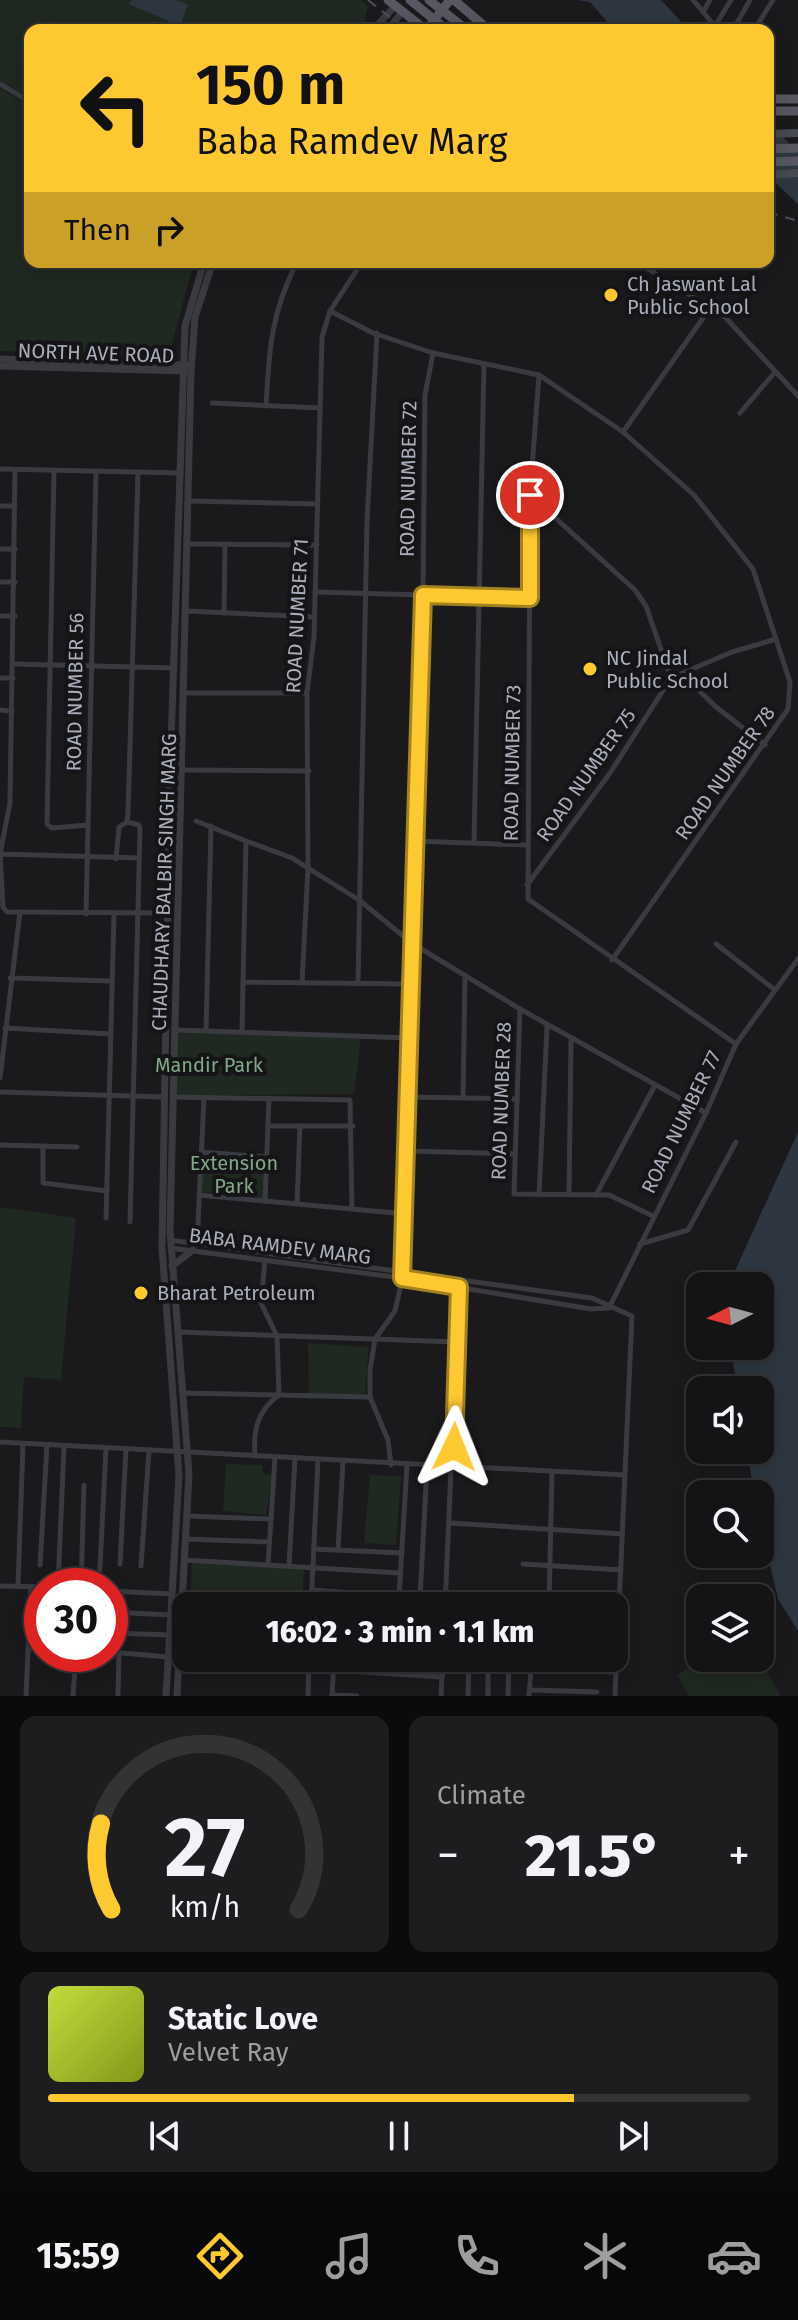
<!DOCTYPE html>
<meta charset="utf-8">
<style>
body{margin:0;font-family:"Fira Sans",sans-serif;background:#1d1c1e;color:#f1f3f6;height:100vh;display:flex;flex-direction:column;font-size:30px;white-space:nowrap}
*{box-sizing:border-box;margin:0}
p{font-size:26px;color:#9d9ea0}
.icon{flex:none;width:44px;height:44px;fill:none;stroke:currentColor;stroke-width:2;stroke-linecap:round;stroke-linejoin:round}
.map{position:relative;height:1696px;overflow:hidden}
.sheet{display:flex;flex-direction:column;gap:20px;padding:20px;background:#0b0a0c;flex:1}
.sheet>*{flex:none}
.top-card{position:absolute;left:24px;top:24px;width:750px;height:244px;border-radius:16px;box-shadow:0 4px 20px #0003,0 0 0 2px #333234;background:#fdc830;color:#111;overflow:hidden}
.needle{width:52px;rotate:264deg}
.buttons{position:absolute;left:686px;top:1272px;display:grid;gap:16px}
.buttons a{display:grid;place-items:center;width:88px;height:88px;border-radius:16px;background:#141315;box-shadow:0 4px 20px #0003,0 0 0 2px #333234;font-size:40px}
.speed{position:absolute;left:24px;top:1568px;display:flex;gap:16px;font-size:40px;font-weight:700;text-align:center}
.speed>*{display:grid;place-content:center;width:104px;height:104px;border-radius:50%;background:#141315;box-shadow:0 4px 20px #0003,0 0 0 2px #333234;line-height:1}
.speed .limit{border:12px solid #d22;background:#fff;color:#111}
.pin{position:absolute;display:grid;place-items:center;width:68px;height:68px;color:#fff;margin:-34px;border:4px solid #fff;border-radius:50%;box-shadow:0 2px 8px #0007}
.me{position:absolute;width:88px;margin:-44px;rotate:2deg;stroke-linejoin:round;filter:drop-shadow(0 0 6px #0008)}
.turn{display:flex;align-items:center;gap:28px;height:168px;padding:0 40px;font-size:36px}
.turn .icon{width:104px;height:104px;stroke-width:2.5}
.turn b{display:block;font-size:56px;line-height:68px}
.then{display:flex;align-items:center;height:76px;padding:0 40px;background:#0003;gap:16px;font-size:30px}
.big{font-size:60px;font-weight:800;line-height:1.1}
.sheet .widget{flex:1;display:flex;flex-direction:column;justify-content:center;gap:12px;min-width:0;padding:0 28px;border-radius:16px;background:#1d1c1e}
.sheet .dial{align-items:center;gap:0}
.dial svg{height:208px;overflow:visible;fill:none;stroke:#333234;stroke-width:7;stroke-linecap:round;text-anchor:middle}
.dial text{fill:#f1f3f6;stroke:none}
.song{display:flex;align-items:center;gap:24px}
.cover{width:96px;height:96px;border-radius:12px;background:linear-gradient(135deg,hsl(70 70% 55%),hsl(70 70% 35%))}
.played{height:8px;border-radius:4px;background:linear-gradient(90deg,#fdc830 75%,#333234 75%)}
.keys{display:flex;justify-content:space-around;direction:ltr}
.heat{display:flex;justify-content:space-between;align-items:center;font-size:44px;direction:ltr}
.sheet .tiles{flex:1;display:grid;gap:20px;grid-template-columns:1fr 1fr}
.widget:last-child{grid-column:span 2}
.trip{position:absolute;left:172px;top:1592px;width:456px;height:80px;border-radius:16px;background:#141315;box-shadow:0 4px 20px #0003,0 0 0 2px #333234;font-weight:800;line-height:80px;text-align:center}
.tabs{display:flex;height:128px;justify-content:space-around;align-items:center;background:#080808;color:#9d9ea0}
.tabs .icon{width:56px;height:56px}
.tabs .active{color:#fdc830}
.tabs b{font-size:36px;color:#f1f3f6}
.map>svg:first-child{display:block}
.green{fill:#1f2821}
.water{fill:#2e3741}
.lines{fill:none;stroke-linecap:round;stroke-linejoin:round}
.minor{stroke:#3a3b41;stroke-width:5}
.tertiary{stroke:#3a3b41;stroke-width:7}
.secondary{stroke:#484a51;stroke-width:8}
.primary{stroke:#565761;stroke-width:9}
.rail{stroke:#4d4f56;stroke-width:2;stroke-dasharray:10 8;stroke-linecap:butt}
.primary-bridge{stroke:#565761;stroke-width:9}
.route-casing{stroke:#a4821f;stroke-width:20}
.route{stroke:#fdc830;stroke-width:14}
.poi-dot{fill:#fdc830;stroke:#151417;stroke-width:3}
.labels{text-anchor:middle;stroke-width:8;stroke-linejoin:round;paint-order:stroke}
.poi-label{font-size:20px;fill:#abafbc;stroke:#151417;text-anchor:start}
.street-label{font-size:20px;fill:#abafbc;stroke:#151417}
.park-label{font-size:20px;fill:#81a887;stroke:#151417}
</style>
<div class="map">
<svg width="798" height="1696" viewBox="0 0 798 1696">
<rect width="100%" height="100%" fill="#1a191c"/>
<g class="green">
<path d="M0 0H361L368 6 363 30H30V98L0 81Z"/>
<path d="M0 88 30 106V262H194L168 359 0 351Z"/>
<path d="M179 1032 361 1039 354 1094 176 1096Z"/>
<path d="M201 1152 267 1157 263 1198 202 1192Z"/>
<path d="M0 1207 76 1218 61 1380 24 1377 21 1428 0 1427Z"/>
<path d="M308 1343 369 1347 365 1394H309Z"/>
<path d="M226 1464 262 1465 263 1473 272 1475 266 1515 223 1511Z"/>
<path d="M370 1475 401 1476 396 1545 364 1543Z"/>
<path d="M192 1562 304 1569 302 1606H190Z"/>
<path d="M341 1658H434V1673L341 1669Z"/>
<path d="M704 1658H759L781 1696H689L677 1675Z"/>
</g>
<g class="water">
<path d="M132 0H176L188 5 180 26 129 4Z"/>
<path d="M577 0H661L689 30H614L590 2Z"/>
<path d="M768 121 798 153V204L768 176Z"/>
<path d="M798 1132V1631L778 1599 760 1522V1494H754L747 1450H760V1390H737L731 1346H760V1286H728Z"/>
</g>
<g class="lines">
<g class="minor">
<path d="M693 0 718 30"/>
<path d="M703 12 710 0"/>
<path d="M715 26 731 0"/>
<path d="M733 30 750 0"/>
<path d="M754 30 773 0"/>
<path d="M0 84 30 102"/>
<path d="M637 262 725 317 798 396"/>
<path d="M330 311 373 333 433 353 539 375 623 432 694 495 753 569 790 682 788 709 612 960"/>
<path d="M539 375 530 495 528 899 736 1044"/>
<path d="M212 403 320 408"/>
<path d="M266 406C269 350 271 313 297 262"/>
<path d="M740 413 775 372"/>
<path d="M623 432 710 308"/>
<path d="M0 469 181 473"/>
<path d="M54 471 47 824 52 828 88 825"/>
<path d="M189 501 318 504"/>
<path d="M0 506H15"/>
<path d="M188 544 317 545"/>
<path d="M0 549H15"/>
<path d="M0 582H15"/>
<path d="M315 592 530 598"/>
<path d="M187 611 315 617"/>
<path d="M224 613 225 544"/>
<path d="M0 616H15"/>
<path d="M13 664 175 668"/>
<path d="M683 675 716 707 765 745"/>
<path d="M0 678H13"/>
<path d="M671 678 732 652 776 639"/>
<path d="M185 693H307"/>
<path d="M0 710 12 711"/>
<path d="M184 770 309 771"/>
<path d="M196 821 246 841 243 982 412 984"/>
<path d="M127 822 139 825 140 830 130 1222"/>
<path d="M246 841 292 858 359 900 413 944 520 1009 706 1113"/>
<path d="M415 841 527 845"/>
<path d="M474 843 484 364"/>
<path d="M0 854 10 803 15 470"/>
<path d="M139 858 0 854 3 907 7 912 168 913"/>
<path d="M116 859 119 827 127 822 128 813 138 472"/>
<path d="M527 885 610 773 671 678 646 606 635 590 530 495"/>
<path d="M86 914 96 471"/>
<path d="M716 944 775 990"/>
<path d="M10 978 111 981"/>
<path d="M302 983 308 868 307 693 314 637 322 337 330 311 362 262"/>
<path d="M358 983 367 521 377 333"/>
<path d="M520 1009 514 1194 609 1195 653 1216"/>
<path d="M5 1028 110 1034"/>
<path d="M177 1030 411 1038"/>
<path d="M206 1031 211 826"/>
<path d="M242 1032 243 982"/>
<path d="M0 1078 20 912"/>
<path d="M0 1092 164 1097"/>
<path d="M174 1097 350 1100 352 1209"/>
<path d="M409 1097 517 1099"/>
<path d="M463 1098 465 975"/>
<path d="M268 1126H353"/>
<path d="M0 1145 77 1147"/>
<path d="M43 1146V1183L107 1191"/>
<path d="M408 1151 515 1154"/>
<path d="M201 1152 267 1157"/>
<path d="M199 1195 406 1214"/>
<path d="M539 1195 547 1027"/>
<path d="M569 1195 571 1041"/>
<path d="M596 1195 654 1087"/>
<path d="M265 1201 269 1098"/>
<path d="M297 1204 300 1126"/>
<path d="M106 1218 114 914"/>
<path d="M170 1240 592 1298 632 1316 615 1696"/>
<path d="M197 1244 204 1098"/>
<path d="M640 1244 688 1230 736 1142"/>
<path d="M170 1248 402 1278 591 1309 608 1308"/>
<path d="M609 1308 706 1113 736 1044 798 959"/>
<path d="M178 1332 457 1342"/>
<path d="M182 1393 369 1397"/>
<path d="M0 1442 625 1475"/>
<path d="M255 1456C253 1430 257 1411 279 1395L277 1336 261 1303 265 1260"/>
<path d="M391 1465 388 1440 370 1397V1370L375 1339 395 1311 404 1271 423 595 425 395 433 353"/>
<path d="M187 1516 271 1519 275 1457"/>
<path d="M450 1523 622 1534"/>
<path d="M185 1539 269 1542"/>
<path d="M314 1549 402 1553"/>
<path d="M338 1550 343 1461"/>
<path d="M184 1560 400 1573"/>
<path d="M120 1564 126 1449"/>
<path d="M268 1564 271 1519"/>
<path d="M523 1564 621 1570"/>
<path d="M40 1565 47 1445"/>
<path d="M141 1566 149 1450"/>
<path d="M289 1566 295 1458"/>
<path d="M0 1586 42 1587"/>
<path d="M18 1586 23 1444"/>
<path d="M58 1586 64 1446"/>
<path d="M81 1586 84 1485"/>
<path d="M99 1586 106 1448"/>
<path d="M312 1590 446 1600"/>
<path d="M110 1591 172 1594"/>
<path d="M399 1597 407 1465"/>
<path d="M420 1598 427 1467"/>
<path d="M311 1606 318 1460"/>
<path d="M335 1606 336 1593"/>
<path d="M355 1606 357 1594"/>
<path d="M445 1606 459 1287"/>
<path d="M549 1606 552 1472"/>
<path d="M110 1612 170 1615"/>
<path d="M110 1633 170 1635"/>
<path d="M28 1649H42"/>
<path d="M110 1652 168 1657"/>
<path d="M191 1658 309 1663"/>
<path d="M508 1668 615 1672"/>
<path d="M333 1670 442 1677"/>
<path d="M530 1690 597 1692"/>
<path d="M332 1695 357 1696"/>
<path d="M26 1696 31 1586"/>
<path d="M73 1696 76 1654"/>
<path d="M118 1696 119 1653"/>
<path d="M308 1696 309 1658"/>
<path d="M332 1696 334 1658"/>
<path d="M441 1696 443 1658"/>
<path d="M468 1696 469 1658"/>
<path d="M488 1696V1658"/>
<path d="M508 1696 509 1658"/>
<path d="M529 1696 531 1669"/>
</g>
<g class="tertiary">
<path d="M373 30 395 6"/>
<path d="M388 30 402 12"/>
<path d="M0 359 186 365"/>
<path d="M0 366 185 371"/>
<path d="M172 1266 193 1250"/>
<path d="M166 1696 179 1476 162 1248 170 773 185 326 204 262"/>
<path d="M177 1696 189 1474 170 1230 191 372 195 317 213 262"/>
</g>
<g class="secondary">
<path d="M768 134 798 133"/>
<path d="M768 175 798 173"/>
</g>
<g class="primary">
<path d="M388 0 426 30"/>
<path d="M454 0 489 30"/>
<path d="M426 30 450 0"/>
<path d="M768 99H798"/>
<path d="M768 111H798"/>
<path d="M768 149 798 148"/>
<path d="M768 162 798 161"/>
</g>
<g class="rail">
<path d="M368 0 406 30"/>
<path d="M768 212 798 221"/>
</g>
<g class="primary-bridge">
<path d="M410 0 447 30"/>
<path d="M429 0 467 30"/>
</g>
</g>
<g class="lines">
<g class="route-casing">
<path id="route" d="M454 1447 459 1287 402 1278 423 595 530 598V495"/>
</g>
<use href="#route" class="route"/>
</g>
<g class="poi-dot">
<circle cx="611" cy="295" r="8"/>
<circle cx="590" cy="669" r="8"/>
<circle cx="141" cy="1293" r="8"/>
</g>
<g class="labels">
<g class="poi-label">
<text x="627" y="291">Ch Jaswant Lal<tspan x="627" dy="23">Public School</tspan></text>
<text x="606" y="665">NC Jindal<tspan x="606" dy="23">Public School</tspan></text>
<text x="157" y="1300">Bharat Petroleum</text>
</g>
<g class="street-label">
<text transform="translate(96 353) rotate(2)" y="7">NORTH AVE ROAD</text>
<text transform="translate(408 479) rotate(-89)" y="7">ROAD NUMBER 72</text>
<text transform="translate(297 616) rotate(-87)" y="7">ROAD NUMBER 71</text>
<text transform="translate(75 692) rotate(-89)" y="7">ROAD NUMBER 56</text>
<text transform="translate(512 763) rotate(-89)" y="7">ROAD NUMBER 73</text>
<text transform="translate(725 773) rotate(-55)" y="7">ROAD NUMBER 78</text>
<text transform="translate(586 775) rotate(-55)" y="7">ROAD NUMBER 75</text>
<text transform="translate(164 882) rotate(-88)" y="7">CHAUDHARY BALBIR SINGH MARG</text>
<text transform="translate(501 1101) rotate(-88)" y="7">ROAD NUMBER 28</text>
<text transform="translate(681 1122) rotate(-64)" y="7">ROAD NUMBER 77</text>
<text transform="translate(280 1246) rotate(7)" y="7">BABA RAMDEV MARG</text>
</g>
<g class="park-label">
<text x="209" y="1072">Mandir Park</text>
<text x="234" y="1170">Extension<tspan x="234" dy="23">Park</tspan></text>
</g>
</g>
</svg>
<div class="buttons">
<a><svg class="needle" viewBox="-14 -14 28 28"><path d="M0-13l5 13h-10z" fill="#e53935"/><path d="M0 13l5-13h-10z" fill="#9d9ea0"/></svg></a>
<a><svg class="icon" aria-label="sound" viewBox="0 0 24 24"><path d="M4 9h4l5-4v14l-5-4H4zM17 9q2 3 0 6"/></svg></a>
<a><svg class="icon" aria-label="search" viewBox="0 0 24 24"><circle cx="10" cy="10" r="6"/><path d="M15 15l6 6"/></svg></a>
<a><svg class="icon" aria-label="layers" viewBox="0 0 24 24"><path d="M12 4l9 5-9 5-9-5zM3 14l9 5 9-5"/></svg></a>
</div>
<div class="speed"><div class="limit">30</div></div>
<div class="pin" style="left:530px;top:495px;background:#d93025"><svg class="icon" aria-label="arrive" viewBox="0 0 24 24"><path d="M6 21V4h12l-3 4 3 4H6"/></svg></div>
<svg class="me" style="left:454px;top:1447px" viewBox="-20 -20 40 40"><path d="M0-17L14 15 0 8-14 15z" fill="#fdc830" stroke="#fff" stroke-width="4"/></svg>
<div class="trip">16:02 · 3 min · 1.1 km</div>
<div class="top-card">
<div class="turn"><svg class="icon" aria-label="left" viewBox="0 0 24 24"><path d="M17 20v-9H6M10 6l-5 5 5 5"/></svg><div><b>150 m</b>Baba Ramdev Marg</div></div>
<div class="then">Then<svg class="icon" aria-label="right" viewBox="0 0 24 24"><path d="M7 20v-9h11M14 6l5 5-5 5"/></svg></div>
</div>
</div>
<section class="sheet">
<div class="tiles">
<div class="widget dial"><svg viewBox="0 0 100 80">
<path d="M14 69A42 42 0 1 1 86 69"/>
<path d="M14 69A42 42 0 0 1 10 36" stroke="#fdc830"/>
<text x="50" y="56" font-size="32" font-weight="700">27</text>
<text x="50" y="72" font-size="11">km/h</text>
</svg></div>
<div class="widget"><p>Climate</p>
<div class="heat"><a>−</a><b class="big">21.5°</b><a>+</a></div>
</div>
<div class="widget">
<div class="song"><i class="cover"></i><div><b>Static Love</b><p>Velvet Ray</p></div></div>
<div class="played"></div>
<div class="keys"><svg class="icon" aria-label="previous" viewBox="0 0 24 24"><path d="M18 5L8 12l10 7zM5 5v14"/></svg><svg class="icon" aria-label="pause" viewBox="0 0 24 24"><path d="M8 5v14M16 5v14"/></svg><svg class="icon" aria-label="next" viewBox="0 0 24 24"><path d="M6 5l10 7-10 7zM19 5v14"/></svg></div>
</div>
</div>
</section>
<nav class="tabs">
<b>15:59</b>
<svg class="icon active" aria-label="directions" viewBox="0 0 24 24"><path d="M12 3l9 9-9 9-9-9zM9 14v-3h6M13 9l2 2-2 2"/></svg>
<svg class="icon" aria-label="music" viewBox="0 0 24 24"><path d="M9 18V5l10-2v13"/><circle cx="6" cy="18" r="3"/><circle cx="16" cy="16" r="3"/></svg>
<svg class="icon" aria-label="phone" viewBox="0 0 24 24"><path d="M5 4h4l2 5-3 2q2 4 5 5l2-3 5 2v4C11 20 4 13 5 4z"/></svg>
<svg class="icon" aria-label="climate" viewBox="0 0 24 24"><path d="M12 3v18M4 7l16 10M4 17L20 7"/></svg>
<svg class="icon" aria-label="car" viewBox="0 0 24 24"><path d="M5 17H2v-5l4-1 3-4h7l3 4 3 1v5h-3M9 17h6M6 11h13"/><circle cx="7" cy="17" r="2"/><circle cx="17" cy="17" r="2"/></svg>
</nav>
